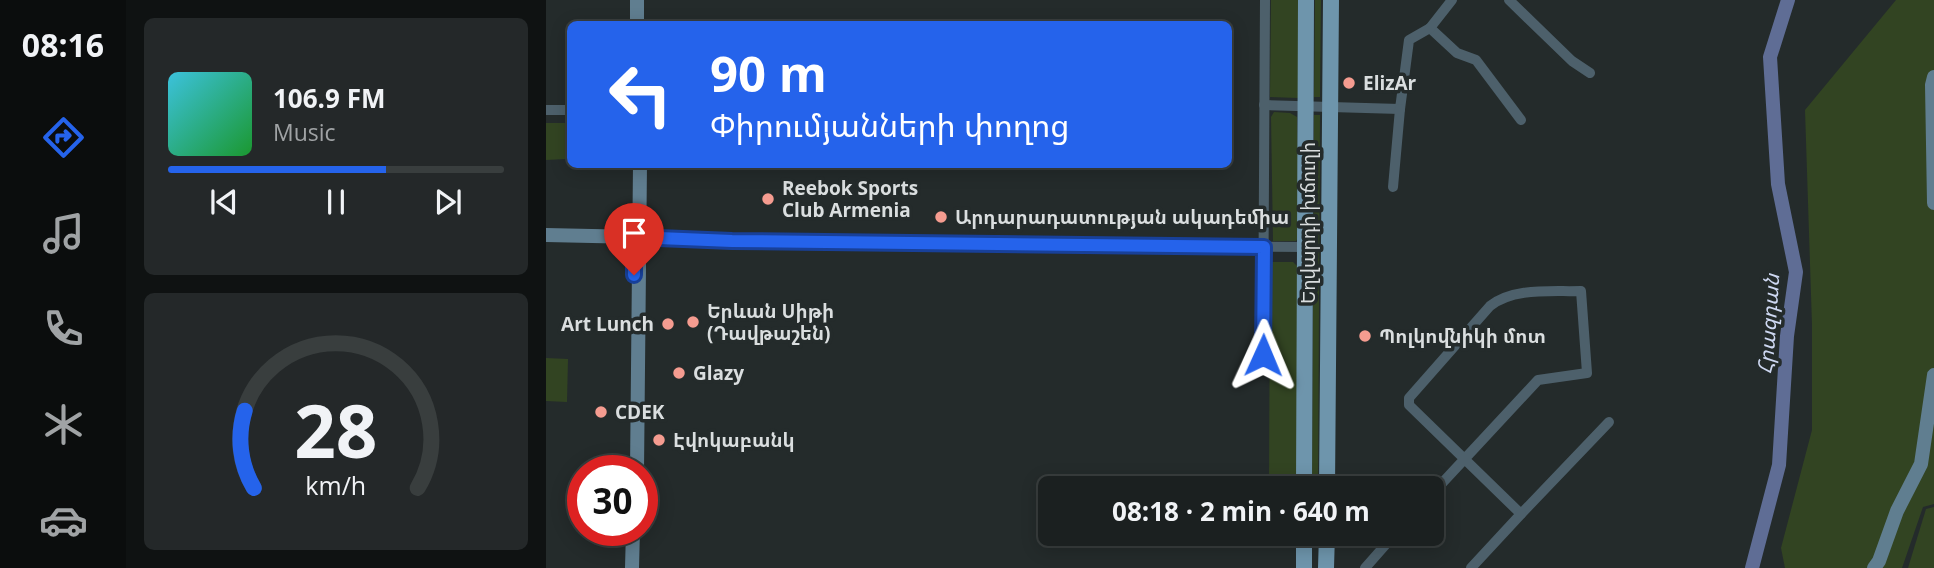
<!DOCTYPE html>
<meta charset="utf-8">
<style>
body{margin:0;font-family:"Open Sans","Noto Sans Armenian",sans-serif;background:#242829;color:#f1f3f6;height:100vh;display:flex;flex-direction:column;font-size:26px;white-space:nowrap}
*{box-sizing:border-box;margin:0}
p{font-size:23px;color:#a0a3a5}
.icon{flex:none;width:38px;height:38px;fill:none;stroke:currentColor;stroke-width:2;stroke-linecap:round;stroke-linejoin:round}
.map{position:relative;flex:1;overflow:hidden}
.details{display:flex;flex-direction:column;gap:18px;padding:18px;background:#0f1212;width:420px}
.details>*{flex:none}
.hud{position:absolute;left:21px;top:21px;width:665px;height:147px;border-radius:10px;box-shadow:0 4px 18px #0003,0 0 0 2px #393e3e;background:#2563eb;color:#fff;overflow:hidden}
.speed{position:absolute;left:21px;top:455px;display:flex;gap:14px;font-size:35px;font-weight:700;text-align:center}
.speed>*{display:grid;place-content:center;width:91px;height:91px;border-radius:50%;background:#1b2020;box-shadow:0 4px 18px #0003,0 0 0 2px #393e3e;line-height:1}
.speed .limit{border:10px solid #d22;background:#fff;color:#111}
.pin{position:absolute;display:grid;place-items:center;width:60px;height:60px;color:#fff;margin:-72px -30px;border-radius:50% 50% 50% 0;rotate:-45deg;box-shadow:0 0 7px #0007}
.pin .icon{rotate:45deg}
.me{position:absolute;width:77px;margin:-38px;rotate:1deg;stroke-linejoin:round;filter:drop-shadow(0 0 5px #0008)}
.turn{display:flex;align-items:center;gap:24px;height:147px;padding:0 28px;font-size:32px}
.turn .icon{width:91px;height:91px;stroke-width:2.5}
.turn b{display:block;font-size:49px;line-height:60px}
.details .widget{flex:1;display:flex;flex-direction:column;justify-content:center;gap:10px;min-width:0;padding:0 24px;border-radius:10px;background:#242829}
.details .dial{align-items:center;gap:0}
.dial svg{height:182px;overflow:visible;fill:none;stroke:#393e3e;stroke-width:7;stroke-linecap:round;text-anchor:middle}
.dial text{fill:#f1f3f6;stroke:none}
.song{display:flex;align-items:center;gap:21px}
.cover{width:84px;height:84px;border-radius:10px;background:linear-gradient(135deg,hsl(190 70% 55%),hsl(130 70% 35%))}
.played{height:7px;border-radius:4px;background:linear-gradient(90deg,#2563eb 65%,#393e3e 65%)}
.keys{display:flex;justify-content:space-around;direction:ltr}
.trip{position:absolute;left:492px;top:476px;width:406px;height:70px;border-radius:10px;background:#1b2020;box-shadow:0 4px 18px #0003,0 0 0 2px #393e3e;font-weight:700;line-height:70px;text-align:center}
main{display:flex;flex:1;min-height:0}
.tabs{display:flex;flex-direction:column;width:126px;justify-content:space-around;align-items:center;background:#0b0d0d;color:#a0a3a5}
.tabs .icon{width:49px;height:49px}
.tabs .current{color:#2563eb}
.tabs b{font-size:32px;color:#f1f3f6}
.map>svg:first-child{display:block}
.green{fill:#324422}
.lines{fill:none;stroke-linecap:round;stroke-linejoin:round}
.river{stroke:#5f6d95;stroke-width:14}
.street{stroke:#4d606b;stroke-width:10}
.secondary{stroke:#607e90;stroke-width:14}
.primary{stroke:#6e95ac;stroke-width:16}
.route-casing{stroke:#184099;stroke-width:18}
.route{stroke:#2563eb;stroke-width:12}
.poi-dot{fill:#f59c90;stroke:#242b2b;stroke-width:2.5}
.labels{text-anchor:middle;stroke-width:7;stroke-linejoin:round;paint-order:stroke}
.poi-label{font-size:19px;font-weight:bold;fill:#dadedf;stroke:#242b2b;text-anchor:start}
.street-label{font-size:19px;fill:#dadedf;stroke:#242b2b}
.water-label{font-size:21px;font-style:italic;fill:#ced8f2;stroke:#242b2b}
</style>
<main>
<nav class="tabs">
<b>08:16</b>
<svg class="icon current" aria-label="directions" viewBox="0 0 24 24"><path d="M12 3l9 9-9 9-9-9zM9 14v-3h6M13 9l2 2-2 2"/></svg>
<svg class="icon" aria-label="music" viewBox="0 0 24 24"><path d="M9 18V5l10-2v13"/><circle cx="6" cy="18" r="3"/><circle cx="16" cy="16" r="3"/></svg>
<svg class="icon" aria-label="phone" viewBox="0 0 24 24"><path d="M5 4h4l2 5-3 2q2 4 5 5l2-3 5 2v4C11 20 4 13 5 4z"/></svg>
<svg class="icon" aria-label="climate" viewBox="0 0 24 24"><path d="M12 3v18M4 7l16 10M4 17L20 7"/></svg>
<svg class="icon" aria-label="car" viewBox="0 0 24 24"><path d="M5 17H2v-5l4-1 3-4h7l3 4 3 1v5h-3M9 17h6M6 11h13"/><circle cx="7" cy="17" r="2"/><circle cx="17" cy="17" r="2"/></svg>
</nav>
<section class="details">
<div class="widget">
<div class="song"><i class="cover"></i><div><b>106.9 FM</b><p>Music</p></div></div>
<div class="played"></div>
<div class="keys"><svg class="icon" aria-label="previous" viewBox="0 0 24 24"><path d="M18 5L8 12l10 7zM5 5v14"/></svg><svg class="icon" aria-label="pause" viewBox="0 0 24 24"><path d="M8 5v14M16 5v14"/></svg><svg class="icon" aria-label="next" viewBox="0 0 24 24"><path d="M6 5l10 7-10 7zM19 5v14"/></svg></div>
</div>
<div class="widget dial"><svg viewBox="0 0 100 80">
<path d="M14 69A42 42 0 1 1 86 69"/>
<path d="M14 69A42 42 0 0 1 10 35" stroke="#2563eb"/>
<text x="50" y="56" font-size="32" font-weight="700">28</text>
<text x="50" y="72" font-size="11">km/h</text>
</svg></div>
</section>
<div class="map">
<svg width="1388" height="568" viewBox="0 0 1388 568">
<rect width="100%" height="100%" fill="#242b2b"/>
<g class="green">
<path d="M725 0H752V98L724 97Z"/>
<path d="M769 0H775L774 97H768Z"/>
<path d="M1350 0H1388V504L1377 507 1356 568H1239L1235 548 1266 430V325L1259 110Z"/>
<path d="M728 112 744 113 751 117 754 235 750 241H727L725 117Z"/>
<path d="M768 115H774L772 488H766Z"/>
<path d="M0 123H19L20 159 0 160Z"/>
<path d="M724 262H747L751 266V488H723Z"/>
<path d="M0 358 22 359 21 402 0 401Z"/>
<path d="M1388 507V568H1362L1380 509Z"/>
</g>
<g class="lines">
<path class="river" d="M1206 568 1233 465 1241 336 1250 272 1232 184 1224 57 1242 0"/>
<g class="street">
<path d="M963 0 1026 61 1044 73"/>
<path d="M884 28 911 53 930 60 975 120"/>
<path d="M718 105 854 109 863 40 884 28 906 0"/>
<path d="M0 110H24"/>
<path d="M847 187 854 109"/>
<path d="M92 237 186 241 759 247"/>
<path d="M717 355 719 0"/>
<path d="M886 494 992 380 1041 373 1035 291C1006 292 968 287 944 306L863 398V405L975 514 1063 422"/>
<path d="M819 568 849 534"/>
<path d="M925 568 975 514"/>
</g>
<g class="secondary">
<path d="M91 24V0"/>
<path d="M1388 77 1386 85 1388 203"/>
<path d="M0 235 92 237"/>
<path d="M91 471 94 164"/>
<path d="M86 568 87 530"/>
<path d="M1328 568 1333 561 1351 511 1375 464 1388 375"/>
</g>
<g class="primary">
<path d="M758 488 760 0"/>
<path d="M781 488 785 0"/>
<path d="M758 568V534"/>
<path d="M780 568 781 534"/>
</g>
</g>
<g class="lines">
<g class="route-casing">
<path id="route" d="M88 275V237L186 241 718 247 717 355"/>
</g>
<use href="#route" class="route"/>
</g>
<g class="poi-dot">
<circle cx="803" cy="83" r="7"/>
<circle cx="222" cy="199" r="7"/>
<circle cx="395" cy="217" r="7"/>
<circle cx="147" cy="322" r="7"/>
<circle cx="122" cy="324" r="7"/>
<circle cx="819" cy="336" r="7"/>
<circle cx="133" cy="373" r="7"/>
<circle cx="55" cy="412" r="7"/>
<circle cx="113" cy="440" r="7"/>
</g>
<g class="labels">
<g class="poi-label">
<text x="817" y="90">ElizAr</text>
<text x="236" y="195">Reebok Sports<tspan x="236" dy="22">Club Armenia</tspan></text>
<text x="409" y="224">Արդարադատության ակադեմիա</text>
<text x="161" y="318">Երևան Սիթի<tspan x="161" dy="22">(Դավթաշեն)</tspan></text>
<text x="108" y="331" text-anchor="end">Art Lunch</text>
<text x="833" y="343">Պոլկովնիկի մոտ</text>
<text x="147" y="380">Glazy</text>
<text x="69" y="419">CDEK</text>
<text x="127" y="447">Էվոկաբանկ</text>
</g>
<g class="street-label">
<text transform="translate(762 223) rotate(-90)" y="7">Եղվարդի խճուղի</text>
</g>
<g class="water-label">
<text transform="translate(1223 324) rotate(-86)" y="7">Հրազդան</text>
</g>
</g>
</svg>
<div class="speed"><div class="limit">30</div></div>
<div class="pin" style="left:88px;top:275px;background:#d93025"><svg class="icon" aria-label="arrive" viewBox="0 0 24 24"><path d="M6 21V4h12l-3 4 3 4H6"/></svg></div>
<svg class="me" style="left:717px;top:355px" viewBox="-20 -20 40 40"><path d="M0-17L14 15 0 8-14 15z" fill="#2563eb" stroke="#fff" stroke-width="4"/></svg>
<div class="trip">08:18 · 2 min · 640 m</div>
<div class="hud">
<div class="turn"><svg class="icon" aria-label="left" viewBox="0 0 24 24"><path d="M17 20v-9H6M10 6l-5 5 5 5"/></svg><div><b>90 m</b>Փիրումյանների փողոց</div></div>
</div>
</div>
</main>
